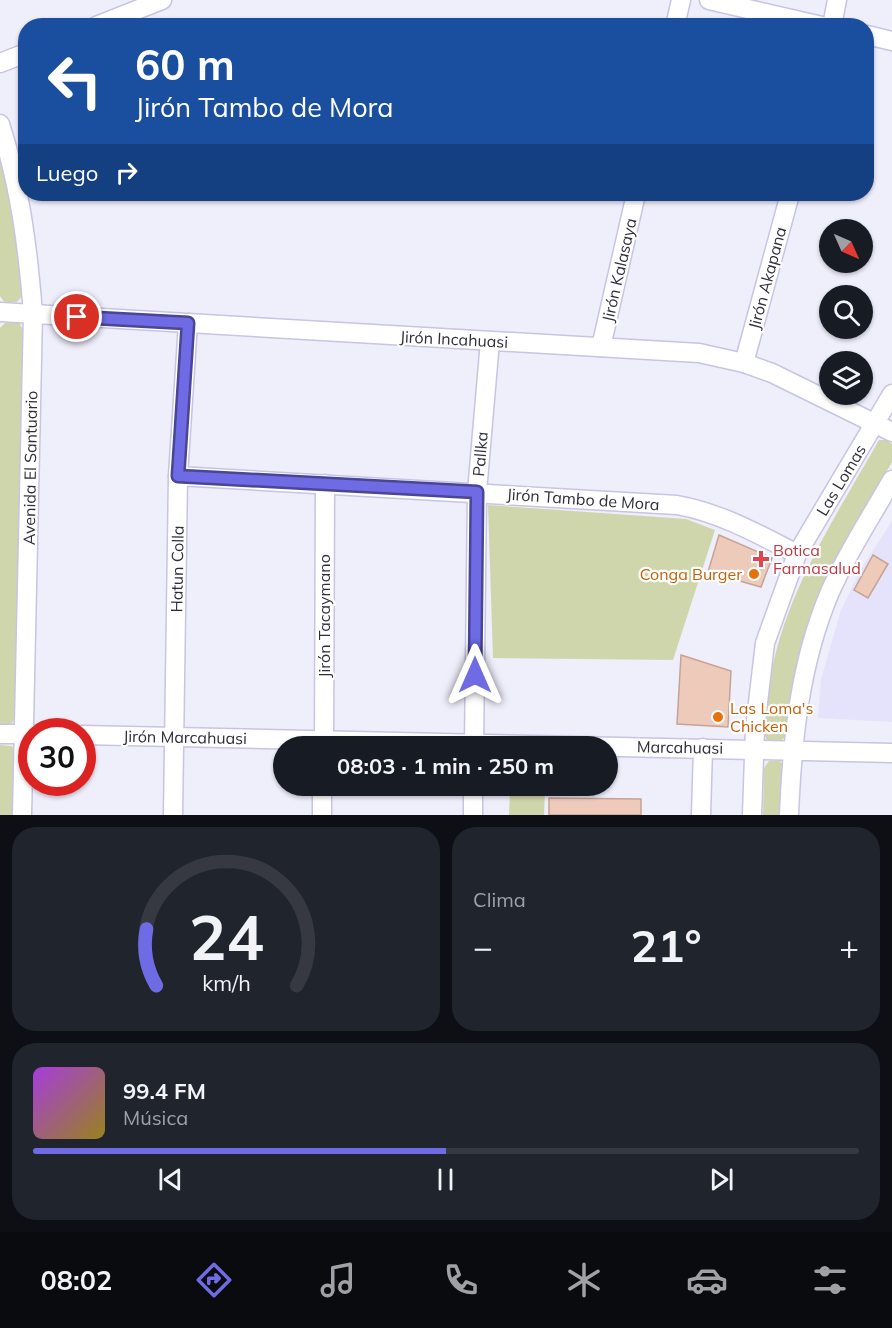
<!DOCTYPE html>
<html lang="es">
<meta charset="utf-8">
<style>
body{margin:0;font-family:Mulish,sans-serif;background:#20242c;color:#f1f3f6;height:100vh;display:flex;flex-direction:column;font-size:22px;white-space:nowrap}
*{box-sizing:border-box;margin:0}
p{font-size:20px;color:#9ea1a6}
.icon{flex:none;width:33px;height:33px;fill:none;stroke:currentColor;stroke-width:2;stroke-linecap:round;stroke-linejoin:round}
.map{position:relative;height:815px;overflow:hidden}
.sheet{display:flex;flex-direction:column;gap:12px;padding:12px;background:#0d0f14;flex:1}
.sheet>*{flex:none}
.guide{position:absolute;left:18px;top:18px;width:856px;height:183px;border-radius:24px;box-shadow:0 2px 4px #0004;background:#1a4fa0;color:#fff;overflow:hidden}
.needle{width:39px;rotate:135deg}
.fabs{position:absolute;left:819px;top:219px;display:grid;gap:12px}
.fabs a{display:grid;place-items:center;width:54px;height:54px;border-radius:50%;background:#171b24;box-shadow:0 2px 4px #0004;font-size:30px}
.speed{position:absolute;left:18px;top:718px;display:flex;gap:12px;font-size:30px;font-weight:700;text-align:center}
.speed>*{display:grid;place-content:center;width:78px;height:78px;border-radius:50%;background:#171b24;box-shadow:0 2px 4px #0004;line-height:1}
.speed .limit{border:9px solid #d22;background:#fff;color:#111}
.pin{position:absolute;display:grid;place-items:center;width:51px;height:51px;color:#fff;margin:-26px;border:3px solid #fff;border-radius:50%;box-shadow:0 2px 6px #0007}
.me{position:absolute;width:66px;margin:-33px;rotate:0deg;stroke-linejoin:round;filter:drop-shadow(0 0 4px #0008)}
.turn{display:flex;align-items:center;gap:21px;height:126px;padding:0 18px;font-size:27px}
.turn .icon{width:78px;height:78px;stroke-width:2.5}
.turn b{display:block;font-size:42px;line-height:51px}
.then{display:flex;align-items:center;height:57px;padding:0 18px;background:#0003;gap:12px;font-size:22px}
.big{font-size:45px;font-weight:700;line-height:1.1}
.sheet .card{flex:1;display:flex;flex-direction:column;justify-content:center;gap:9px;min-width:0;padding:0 21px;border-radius:24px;background:#20242c}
.sheet .dial{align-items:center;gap:0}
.dial svg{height:156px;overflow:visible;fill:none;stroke:#363941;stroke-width:7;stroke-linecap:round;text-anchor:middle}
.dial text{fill:#f1f3f6;stroke:none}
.song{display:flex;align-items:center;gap:18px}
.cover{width:72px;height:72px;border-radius:9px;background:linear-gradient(135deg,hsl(280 70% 55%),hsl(50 70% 35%))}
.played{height:6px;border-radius:3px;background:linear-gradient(90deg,#6e6be5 50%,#363941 50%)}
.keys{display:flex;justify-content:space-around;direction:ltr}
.heat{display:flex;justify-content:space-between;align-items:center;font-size:33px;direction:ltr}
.sheet .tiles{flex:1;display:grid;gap:12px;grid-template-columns:1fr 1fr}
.card:last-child{grid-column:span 2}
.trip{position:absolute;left:273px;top:736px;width:345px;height:60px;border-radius:30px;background:#171b24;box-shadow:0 2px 4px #0004;font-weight:700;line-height:60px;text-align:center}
.tabs{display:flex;height:96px;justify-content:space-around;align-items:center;background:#090b0e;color:#9ea1a6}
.tabs .icon{width:42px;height:42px}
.tabs .on{color:#6e6be5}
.tabs b{font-size:27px;color:#f1f3f6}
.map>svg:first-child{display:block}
.built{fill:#e5e3fc}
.green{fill:#d0d6ac}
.building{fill:#eecabb;stroke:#c6a395;stroke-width:1.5}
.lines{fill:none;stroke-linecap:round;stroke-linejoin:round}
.minor-casing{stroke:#c7c4e4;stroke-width:21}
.minor{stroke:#fff;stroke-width:18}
.route-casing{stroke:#484695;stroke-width:15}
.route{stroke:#6e6be5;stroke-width:10}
.health-dot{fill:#e0444e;stroke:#fff;stroke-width:2}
.food-dot{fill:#e8710a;stroke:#fff;stroke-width:2}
.labels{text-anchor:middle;stroke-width:4.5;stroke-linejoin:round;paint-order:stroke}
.street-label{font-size:16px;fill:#2e2d3a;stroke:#fff}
.health-label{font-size:16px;fill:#be3a42;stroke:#fff;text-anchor:start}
.food-label{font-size:16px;fill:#c56008;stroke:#fff;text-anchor:end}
</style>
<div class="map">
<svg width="892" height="815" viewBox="0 0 892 815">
<rect width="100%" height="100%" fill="#efeefb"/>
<path class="built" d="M892 521V722L818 718 821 679 841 610 861 569Z"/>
<g class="green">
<path d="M0 154 17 224 23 295 17 302 5 303 0 296Z"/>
<path d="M19 322 24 332 16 718 11 724 0 725V328L5 323Z"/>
<path d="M879 440H886L892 444V462L823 586 796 668 786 737 780 741 768 742 764 734C766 716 766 698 770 680 785 592 836 516 879 440Z"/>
<path d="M488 505 686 519 715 530 673 660 493 658Z"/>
<path d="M0 745 12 746 16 754 15 815H0Z"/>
<path d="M769 761H780L786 769 783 815H763L764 768Z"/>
<path d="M510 791H545L544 815H509Z"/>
</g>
<g class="building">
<path d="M719 535 772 558 761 587 708 572Z"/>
<path d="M873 555 888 564 868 598 854 590Z"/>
<path d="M681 655 731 671 728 727 677 724Z"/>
<path d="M549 798 641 799V815H549Z"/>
</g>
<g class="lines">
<g class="minor-casing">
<g id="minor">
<path d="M709 0 822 26"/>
<path d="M96 26 162 0"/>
<path d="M675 26 681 0"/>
<path d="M832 26 837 0"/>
<path d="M867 35 892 41"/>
<path d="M0 63 26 53"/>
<path d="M0 124C20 186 28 249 33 314L22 815"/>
<path d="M0 312 699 353 744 363 772 373 892 432"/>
<path d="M601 347 636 194"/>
<path d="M744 363 790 194"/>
<path d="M178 476 677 505C721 513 758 534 797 554"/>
<path d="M0 734H32"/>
<path d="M82 735 892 753"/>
<path d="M324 747 325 484"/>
<path d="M474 747 477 492 490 341"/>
<path d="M173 815 178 476 188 323"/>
<path d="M322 815V786"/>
<path d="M473 815V786"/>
<path d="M701 815 703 748"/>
<path d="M752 815 755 728 765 643 797 554 892 394"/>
<path d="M789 815C792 740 800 662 830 592 847 553 871 517 892 480"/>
</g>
</g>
<use href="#minor" class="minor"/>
</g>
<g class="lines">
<g class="route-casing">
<path id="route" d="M77 317 188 323 178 476 477 492 475 675"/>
</g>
<use href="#route" class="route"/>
</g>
<path class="health-dot" d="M758 550h6v6h6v6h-6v6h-6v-6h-6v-6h6z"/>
<g class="food-dot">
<circle cx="754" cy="574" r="6"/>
<circle cx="718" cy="717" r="6"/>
</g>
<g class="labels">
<g class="street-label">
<text transform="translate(619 270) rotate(-77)" y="6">Jirón Kalasaya</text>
<text transform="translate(767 278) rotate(-75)" y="6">Jirón Akapana</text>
<text transform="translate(454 339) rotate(3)" y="6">Jirón Incahuasi</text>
<text transform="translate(480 454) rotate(-85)" y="6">Pallka</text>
<text transform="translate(30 468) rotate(-89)" y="6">Avenida El Santuario</text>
<text transform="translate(841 480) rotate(-59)" y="6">Las Lomas</text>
<text transform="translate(583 499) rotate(4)" y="6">Jirón Tambo de Mora</text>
<text transform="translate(177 569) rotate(-89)" y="6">Hatun Colla</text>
<text transform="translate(324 616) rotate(-90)" y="6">Jirón Tacaymano</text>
<text transform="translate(185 737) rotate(1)" y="6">Jirón Marcahuasi</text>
<text transform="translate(680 747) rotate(1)" y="6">Marcahuasi</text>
</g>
<g class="health-label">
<text x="773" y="556">Botica<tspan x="773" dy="18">Farmasalud</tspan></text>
</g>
<g class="food-label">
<text x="742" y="580">Conga Burger</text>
<text x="730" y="714" text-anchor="start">Las Loma's<tspan x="730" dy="18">Chicken</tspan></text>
</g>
</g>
</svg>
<div class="fabs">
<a><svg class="needle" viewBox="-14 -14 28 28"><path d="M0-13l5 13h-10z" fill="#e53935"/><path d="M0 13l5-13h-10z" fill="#9ea1a6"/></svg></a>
<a><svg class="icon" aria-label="search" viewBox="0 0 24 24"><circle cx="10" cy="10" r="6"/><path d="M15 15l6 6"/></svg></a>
<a><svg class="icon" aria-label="layers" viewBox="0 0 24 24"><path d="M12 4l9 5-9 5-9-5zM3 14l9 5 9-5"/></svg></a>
</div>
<div class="speed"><div class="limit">30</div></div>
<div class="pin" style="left:77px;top:317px;background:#d93025"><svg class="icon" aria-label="arrive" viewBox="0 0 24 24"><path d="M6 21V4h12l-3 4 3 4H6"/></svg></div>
<svg class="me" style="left:475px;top:675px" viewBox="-20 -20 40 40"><path d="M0-17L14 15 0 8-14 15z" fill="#6e6be5" stroke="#fff" stroke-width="4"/></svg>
<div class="trip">08:03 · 1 min · 250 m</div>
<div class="guide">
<div class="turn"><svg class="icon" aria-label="left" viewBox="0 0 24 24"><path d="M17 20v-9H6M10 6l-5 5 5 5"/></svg><div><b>60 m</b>Jirón Tambo de Mora</div></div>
<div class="then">Luego<svg class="icon" aria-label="right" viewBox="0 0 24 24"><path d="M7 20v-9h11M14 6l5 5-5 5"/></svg></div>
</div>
</div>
<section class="sheet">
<div class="tiles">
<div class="card dial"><svg viewBox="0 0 100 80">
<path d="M14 69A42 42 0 1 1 86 69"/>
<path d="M14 69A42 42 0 0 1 9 40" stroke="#6e6be5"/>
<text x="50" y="56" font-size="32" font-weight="700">24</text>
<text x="50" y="72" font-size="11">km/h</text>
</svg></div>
<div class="card"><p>Clima</p>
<div class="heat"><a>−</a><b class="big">21°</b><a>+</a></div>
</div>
<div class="card">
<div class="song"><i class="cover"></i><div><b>99.4 FM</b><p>Música</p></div></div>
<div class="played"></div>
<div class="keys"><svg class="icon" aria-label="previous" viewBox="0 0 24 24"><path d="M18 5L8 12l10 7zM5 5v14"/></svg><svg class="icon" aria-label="pause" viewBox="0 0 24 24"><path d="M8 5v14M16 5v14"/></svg><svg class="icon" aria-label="next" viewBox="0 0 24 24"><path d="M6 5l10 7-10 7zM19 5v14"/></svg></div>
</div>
</div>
</section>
<nav class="tabs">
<b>08:02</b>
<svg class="icon on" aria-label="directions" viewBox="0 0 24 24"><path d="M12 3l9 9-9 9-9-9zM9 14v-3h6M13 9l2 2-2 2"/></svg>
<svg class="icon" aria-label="music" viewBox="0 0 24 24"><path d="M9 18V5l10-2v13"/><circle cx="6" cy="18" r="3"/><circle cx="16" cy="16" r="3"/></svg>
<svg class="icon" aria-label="phone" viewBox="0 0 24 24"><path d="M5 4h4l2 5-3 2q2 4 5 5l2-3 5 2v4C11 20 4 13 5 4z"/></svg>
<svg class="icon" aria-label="climate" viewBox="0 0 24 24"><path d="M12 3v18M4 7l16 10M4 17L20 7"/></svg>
<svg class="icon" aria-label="car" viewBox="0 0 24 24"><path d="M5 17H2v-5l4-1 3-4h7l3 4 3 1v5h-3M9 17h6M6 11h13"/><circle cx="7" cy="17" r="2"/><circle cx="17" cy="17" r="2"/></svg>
<svg class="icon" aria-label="filters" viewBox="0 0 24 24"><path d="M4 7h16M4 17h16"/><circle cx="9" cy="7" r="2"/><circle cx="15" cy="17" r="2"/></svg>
</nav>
